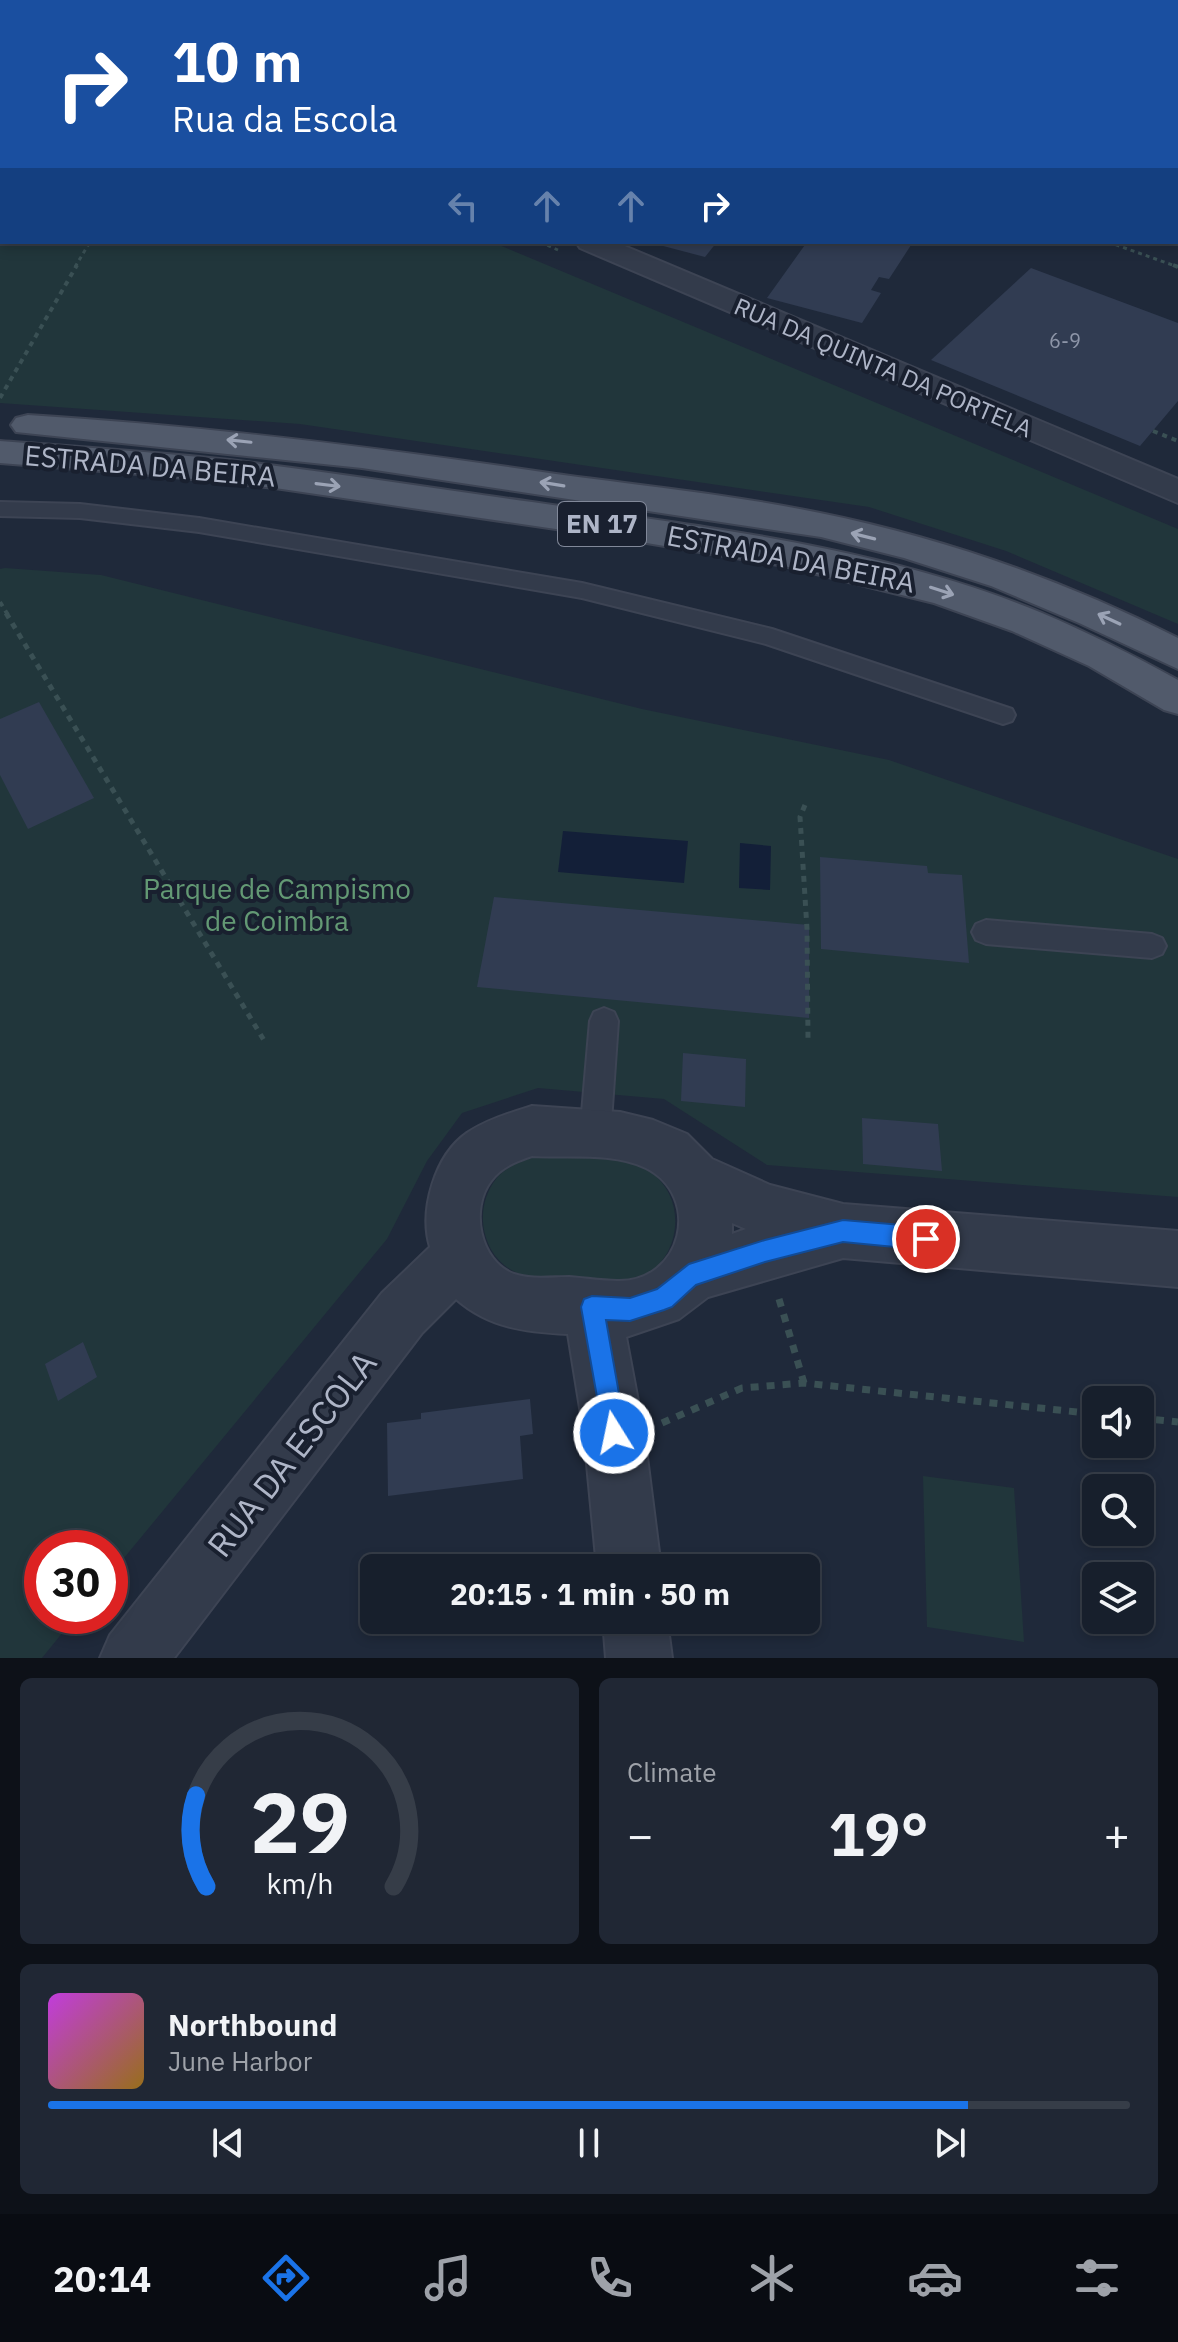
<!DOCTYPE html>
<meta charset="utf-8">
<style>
body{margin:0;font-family:"IBM Plex Sans",sans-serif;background:#202734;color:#f1f3f6;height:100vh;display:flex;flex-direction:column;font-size:30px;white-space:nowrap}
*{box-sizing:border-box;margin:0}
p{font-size:26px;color:#9ea2a9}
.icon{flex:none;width:44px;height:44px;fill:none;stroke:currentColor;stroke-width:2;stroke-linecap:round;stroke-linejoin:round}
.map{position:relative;height:1658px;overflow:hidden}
.details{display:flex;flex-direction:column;gap:20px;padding:20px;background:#0d1118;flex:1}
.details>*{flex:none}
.top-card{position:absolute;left:0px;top:0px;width:1178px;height:244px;box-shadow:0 4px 12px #0003,0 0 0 2px #363d48;background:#1a4fa0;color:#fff;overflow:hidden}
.buttons{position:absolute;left:1082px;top:1386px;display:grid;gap:16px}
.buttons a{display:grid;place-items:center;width:72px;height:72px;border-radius:12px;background:#171f2c;box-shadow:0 4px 12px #0003,0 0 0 2px #363d48;font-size:40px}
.speed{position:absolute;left:24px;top:1530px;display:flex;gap:16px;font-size:40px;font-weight:700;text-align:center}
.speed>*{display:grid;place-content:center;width:104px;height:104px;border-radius:50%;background:#171f2c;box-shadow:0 4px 12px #0003,0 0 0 2px #363d48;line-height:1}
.speed .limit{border:12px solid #d22;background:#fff;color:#111}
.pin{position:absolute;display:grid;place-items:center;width:68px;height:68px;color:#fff;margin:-34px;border:4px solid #fff;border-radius:50%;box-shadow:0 2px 8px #0007}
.me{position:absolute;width:88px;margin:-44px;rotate:350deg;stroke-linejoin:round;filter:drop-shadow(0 0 6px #0008)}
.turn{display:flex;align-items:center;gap:28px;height:168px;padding:0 40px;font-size:36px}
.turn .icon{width:104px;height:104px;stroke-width:2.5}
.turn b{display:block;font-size:56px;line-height:68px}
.lanes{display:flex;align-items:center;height:76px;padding:0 40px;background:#0003;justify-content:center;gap:40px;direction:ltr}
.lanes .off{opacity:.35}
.big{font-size:60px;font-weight:700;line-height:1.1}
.details .widget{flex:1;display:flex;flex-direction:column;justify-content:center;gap:12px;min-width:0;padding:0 28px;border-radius:12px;background:#202734}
.details .dial{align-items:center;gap:0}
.dial svg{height:208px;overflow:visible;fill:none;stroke:#363d48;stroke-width:7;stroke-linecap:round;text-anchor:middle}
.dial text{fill:#f1f3f6;stroke:none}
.song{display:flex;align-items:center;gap:24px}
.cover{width:96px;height:96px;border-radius:12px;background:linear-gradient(135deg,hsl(290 70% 55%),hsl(40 70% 35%))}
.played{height:8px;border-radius:4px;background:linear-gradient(90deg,#1a73e8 85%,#363d48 85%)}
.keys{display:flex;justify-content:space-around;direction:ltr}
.heat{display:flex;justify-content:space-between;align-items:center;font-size:44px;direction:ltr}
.details .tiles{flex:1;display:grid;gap:20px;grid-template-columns:1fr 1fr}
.widget:last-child{grid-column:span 2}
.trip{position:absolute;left:360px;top:1554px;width:460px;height:80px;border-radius:12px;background:#171f2c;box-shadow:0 4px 12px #0003,0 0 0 2px #363d48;font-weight:700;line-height:80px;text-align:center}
.dock{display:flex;height:128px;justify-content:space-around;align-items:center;background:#090c12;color:#9ea2a9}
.dock .icon{width:56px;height:56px}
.dock .on{color:#1a73e8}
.dock b{font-size:36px;color:#f1f3f6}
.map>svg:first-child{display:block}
.green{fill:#21363b}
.water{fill:#131f38}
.building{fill:#313c52}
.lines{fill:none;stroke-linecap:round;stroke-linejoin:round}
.service-casing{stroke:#3d4454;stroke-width:4}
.minor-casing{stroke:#3d4454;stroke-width:4}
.tertiary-casing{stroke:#3d4454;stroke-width:4}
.primary-casing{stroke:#3d4454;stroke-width:4}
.path-far3{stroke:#3a5054;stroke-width:3;stroke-dasharray:4 4;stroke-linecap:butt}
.path-far2{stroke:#3a5054;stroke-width:4;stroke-dasharray:5 5;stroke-linecap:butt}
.path-far1{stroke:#3a5054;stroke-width:5;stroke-dasharray:6 6;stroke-linecap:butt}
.path{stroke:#3a5054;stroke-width:7;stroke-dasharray:8 8;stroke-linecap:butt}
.service{fill:#333b4b;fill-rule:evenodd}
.minor{fill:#333b4b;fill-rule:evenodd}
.tertiary{fill:#333b4b;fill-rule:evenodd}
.primary{fill:#515a6b;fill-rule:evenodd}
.oneway{stroke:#9ba3b5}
.route{fill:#1a73e8;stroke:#114b97;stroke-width:2}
.labels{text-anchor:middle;stroke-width:8;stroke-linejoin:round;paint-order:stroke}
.far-number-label{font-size:20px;fill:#8d95a8}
.far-street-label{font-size:24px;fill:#aeb5c7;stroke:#19202f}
.shield{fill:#19202f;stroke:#818899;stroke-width:2}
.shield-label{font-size:26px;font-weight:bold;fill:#aeb5c7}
.street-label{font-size:28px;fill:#aeb5c7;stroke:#19202f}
.park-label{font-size:28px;fill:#639974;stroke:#19202f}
.near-street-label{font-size:34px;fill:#aeb5c7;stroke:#19202f}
</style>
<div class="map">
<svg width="1178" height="1658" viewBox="0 0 1178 1658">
<rect width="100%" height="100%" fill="#1f293a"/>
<g class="green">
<path d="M0 140 2 242H492L1178 529V624L1006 551 869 507 300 424 0 403Z"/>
<path d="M5 568 101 575 642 709 889 760 1178 859V1197L767 1165 664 1099 538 1088 462 1113 427 1161 387 1239 110 1575V1548H42V1616H76L42 1658H0V569Z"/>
<path d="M538 1156C569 1158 628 1154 652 1173 695 1206 675 1280 620 1283 602 1284 538 1281 522 1275 483 1261 471 1212 496 1179 507 1165 523 1161 538 1156Z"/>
<path d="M923 1476 1014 1488 1024 1642 927 1627Z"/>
</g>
<g class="water">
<path d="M563 831 688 841 684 883 558 872Z"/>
<path d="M740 843 771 846 770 890 739 888Z"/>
</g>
<g class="building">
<path d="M648 242H717L705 257Z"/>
<path d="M807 242H913L889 279 879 277 871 290 881 293 862 323 767 298Z"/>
<path d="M1031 268 1178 323V401L1140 446 931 360Z"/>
<path d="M39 702 94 798 28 829 0 775V719Z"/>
<path d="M820 857 927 866 928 873 962 875 969 963 821 949Z"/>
<path d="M494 897 809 925V1018L477 987Z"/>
<path d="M683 1053 746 1059 745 1107 681 1101Z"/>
<path d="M862 1118 938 1124 942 1171 863 1164Z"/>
<path d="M83 1342 97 1377 58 1401 45 1364Z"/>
<path d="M530 1399 533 1434 520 1436 523 1479 388 1496 387 1423 421 1419V1413Z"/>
</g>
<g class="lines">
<g class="service-casing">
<g id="service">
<path d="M0 502 80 504 199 518 582 583 772 629 1012 709 1015 715 1012 721 1003 724 766 644 582 598 199 532 80 518 0 516Z"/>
<path d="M986 920 1152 934 1162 938 1166 946 1162 954 1152 958 986 944 976 940 972 932 976 924Z"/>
<path d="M604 1008 614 1012 618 1021 610 1136 606 1146 595 1151 584 1146 580 1136 590 1021 594 1012Z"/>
</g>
</g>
<g class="minor-casing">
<g id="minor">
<path d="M783 0H816L817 2H784Z"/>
<rect x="0" y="103" width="2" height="16"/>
<rect x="1176" y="188" width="2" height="17"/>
<path d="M532 1106 620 1112 653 1120 687 1134 712 1159 770 1185 843 1204 1178 1231V1287L843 1258 708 1297 679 1319 626 1337 644 1433 661 1568H597L584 1433 568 1334C526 1332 489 1328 456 1299L422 1333 174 1658H100L110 1635 382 1293 430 1247C419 1210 435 1155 467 1133 486 1120 510 1113 532 1106ZM532 1156C567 1158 614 1152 646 1168 703 1197 682 1283 617 1281 601 1281 585 1278 569 1277 551 1277 531 1280 514 1274 479 1261 470 1208 491 1181 501 1167 517 1161 532 1156ZM732 1223 746 1229 732 1234Z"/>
<path d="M603 1620H667L672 1658H606Z"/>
</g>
</g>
<g class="tertiary-casing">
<path id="tertiary" d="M576 242H615L1178 479V503L580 248Z"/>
</g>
<g class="primary-casing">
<g id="primary">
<path d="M28 415C205 426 381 448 556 474 644 486 733 495 820 513 944 538 1065 581 1178 638V669L1079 623 991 586 904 558 821 537 362 468 16 432 11 425 16 418Z"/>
<path d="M0 441C77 447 154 452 230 460 331 472 431 488 532 502 703 527 881 546 1042 613 1089 633 1133 655 1178 680V714L1164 710 1089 666 1012 631 934 603 784 566 617 538 275 488 165 476 0 463Z"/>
</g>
</g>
<g class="path-far3">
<path d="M425 0 431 2"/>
<path d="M446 0 452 2"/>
<path d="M477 2 480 0"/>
<path d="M540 242 558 250"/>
<path d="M1108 242 1178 267"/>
<path d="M75 267 90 242"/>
</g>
<g class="path-far2">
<path d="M1173 265 1178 267"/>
<path d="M0 398 77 265"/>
<path d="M1153 431 1178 441"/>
<path d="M0 602 8 615"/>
</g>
<g class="path-far1">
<path d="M6 613 265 1042"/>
<path d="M805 805 800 817 807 929 808 1038"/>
</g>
<g class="path">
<path d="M779 1299 804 1383"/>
<path d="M1140 1418 1178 1422"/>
<path d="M662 1423 742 1388 804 1383 1096 1414"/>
</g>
<use href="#service" class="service"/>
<use href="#minor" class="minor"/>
<use href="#tertiary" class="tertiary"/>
<use href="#primary" class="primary"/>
</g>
<defs><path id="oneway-shaft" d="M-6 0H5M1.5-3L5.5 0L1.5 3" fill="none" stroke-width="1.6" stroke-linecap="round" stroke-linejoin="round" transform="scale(2)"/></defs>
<g class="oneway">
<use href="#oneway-shaft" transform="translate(239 441) rotate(-174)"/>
<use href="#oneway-shaft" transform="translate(552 484) rotate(-171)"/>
<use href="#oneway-shaft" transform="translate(328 485) rotate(7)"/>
<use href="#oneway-shaft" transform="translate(863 536) rotate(-166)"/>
<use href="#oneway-shaft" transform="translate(942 591) rotate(18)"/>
<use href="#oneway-shaft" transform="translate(1109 619) rotate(-155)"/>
</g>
<path class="route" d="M843 1220 926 1227 934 1231 937 1239 934 1247 926 1250 843 1242 765 1262 696 1285 672 1307 664 1310 630 1321 606 1320 626 1433 622 1442 614 1445 605 1442 581 1307 584 1299 592 1296 630 1298 657 1289 689 1264 765 1240Z"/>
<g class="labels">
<g class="far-number-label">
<text x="1065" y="348">6-9</text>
</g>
<g class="far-street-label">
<text transform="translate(883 368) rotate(23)" y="8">RUA DA QUINTA DA PORTELA</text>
</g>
<rect class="shield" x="558" y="502" width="88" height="44" rx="6"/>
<g class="shield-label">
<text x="602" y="533">EN 17</text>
</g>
<g class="street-label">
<text transform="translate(150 466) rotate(5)" y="10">ESTRADA DA BEIRA</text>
<text transform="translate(791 559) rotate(11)" y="10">ESTRADA DA BEIRA</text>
</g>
<g class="park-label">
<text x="277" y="899">Parque de Campismo<tspan x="277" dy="32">de Coimbra</tspan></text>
</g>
<g class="near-street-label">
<text transform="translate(292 1454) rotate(-52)" y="12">RUA DA ESCOLA</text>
</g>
</g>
</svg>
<div class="buttons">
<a><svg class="icon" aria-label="sound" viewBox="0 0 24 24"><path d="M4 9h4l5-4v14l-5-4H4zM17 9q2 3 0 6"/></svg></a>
<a><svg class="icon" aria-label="search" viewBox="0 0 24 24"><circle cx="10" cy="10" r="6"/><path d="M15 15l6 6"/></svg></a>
<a><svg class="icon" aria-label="layers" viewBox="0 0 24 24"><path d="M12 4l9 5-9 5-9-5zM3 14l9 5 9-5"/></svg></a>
</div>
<div class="speed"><div class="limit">30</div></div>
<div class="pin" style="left:926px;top:1239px;background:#d93025"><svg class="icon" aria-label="arrive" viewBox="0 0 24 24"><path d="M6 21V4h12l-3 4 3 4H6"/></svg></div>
<svg class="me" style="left:614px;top:1433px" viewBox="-20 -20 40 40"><circle r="17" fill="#1a73e8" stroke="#fff" stroke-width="3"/><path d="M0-11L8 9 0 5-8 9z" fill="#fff"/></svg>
<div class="trip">20:15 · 1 min · 50 m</div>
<div class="top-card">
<div class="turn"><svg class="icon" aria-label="right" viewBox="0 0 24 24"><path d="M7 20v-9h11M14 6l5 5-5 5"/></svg><div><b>10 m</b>Rua da Escola</div></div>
<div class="lanes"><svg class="icon off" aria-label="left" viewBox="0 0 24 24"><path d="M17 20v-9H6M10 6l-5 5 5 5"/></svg><svg class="icon off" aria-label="ahead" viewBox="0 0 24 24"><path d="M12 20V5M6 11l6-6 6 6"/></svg><svg class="icon off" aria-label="ahead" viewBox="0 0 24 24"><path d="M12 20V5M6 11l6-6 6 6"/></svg><svg class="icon" aria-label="right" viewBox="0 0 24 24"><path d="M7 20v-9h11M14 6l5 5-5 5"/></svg></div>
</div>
</div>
<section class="details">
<div class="tiles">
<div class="widget dial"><svg viewBox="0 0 100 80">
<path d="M14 69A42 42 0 1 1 86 69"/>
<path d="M14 69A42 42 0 0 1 10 34" stroke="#1a73e8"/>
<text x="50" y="56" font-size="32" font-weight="700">29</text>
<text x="50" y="72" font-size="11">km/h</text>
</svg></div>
<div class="widget"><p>Climate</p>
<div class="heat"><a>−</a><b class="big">19°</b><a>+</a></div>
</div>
<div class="widget">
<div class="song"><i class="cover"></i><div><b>Northbound</b><p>June Harbor</p></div></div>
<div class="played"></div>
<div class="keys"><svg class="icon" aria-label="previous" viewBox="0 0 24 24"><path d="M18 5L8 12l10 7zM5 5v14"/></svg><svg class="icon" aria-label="pause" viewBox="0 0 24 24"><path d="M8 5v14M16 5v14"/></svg><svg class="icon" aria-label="next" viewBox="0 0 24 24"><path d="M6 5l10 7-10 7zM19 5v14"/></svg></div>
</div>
</div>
</section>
<nav class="dock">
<b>20:14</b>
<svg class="icon on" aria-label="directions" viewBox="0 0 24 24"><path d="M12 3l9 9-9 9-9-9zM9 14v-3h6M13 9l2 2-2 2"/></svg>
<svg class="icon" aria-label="music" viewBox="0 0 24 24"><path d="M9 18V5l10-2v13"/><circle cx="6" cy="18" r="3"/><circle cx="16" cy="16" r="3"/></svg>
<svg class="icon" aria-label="phone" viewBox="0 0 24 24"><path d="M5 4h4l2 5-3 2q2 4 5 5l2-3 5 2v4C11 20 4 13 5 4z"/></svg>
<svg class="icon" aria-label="climate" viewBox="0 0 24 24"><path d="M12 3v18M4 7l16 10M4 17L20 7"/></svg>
<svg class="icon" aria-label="car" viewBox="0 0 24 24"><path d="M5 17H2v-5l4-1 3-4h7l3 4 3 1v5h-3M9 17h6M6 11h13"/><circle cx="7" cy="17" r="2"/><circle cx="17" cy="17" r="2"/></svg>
<svg class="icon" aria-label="filters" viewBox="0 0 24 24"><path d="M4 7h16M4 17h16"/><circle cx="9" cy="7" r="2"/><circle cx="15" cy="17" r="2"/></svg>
</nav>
